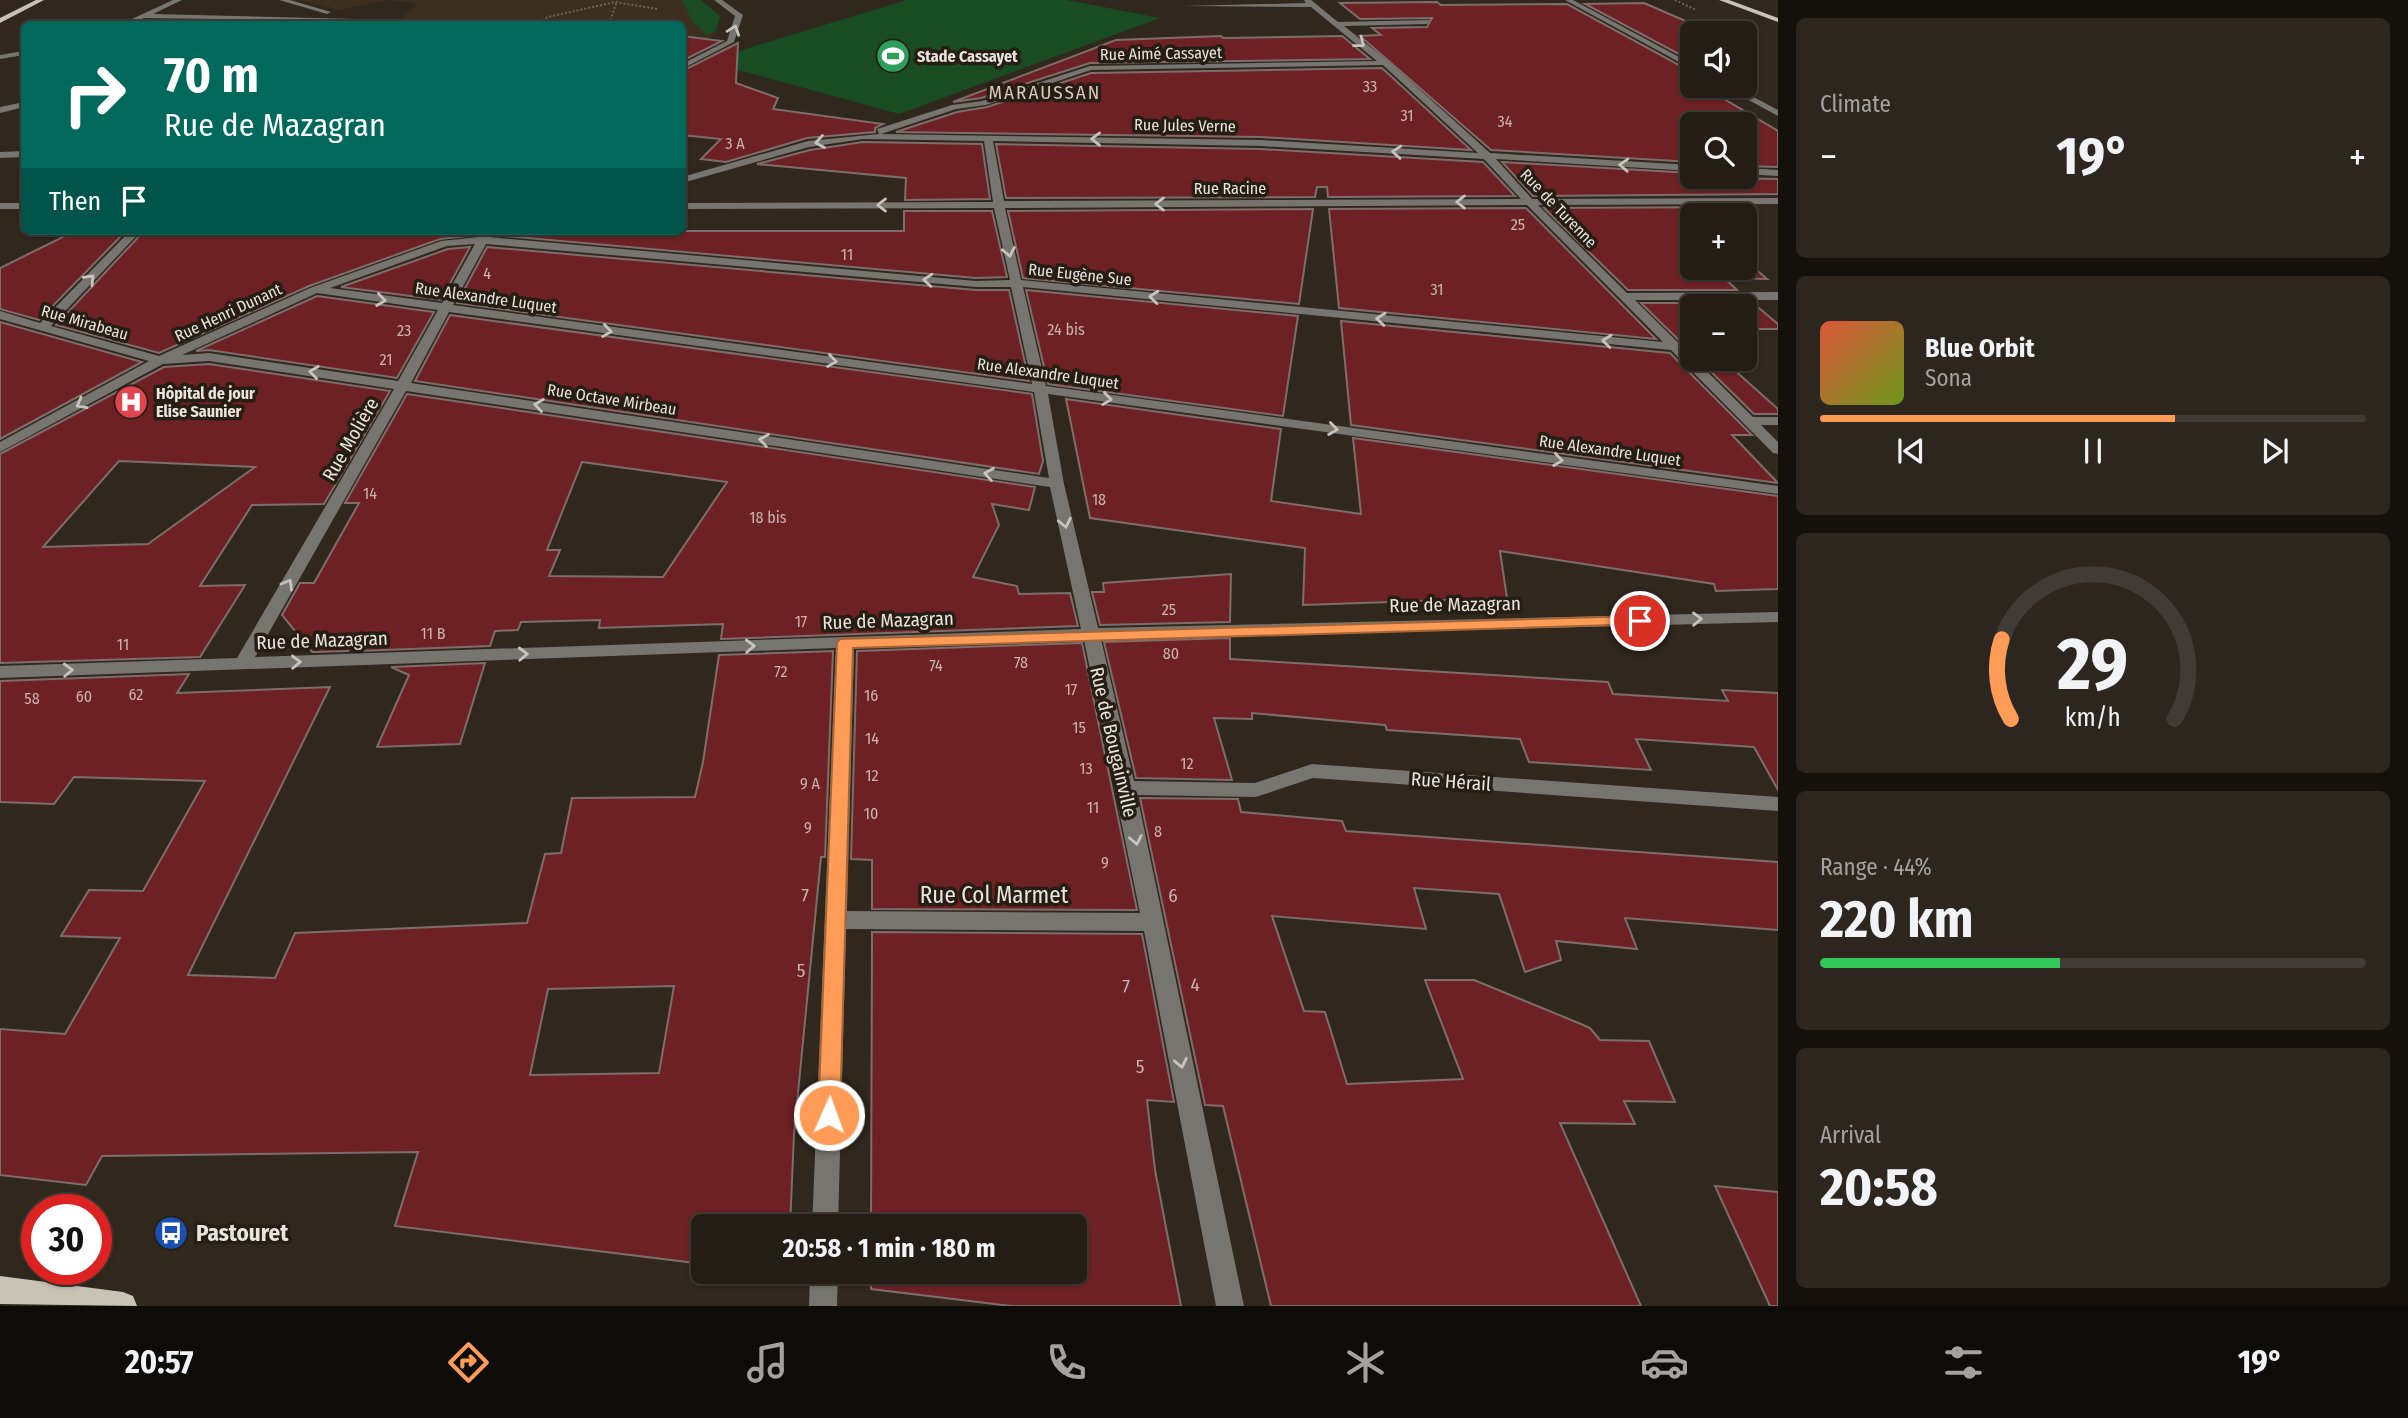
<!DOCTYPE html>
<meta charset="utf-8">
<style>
body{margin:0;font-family:"Fira Sans Condensed",sans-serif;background:#2c261f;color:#f1f3f6;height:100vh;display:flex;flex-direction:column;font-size:26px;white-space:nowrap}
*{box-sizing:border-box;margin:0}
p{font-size:23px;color:#a3a2a1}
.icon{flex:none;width:38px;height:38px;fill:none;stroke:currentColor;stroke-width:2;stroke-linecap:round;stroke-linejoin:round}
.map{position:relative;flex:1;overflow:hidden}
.sheet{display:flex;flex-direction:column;gap:18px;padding:18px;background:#14100c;width:630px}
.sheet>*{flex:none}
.banner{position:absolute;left:21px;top:21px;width:665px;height:214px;border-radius:10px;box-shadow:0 2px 5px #0004,0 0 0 2px #413b35;background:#00695c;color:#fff;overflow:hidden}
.tools{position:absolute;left:1680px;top:21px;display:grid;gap:14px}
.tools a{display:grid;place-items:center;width:77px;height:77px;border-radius:10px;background:#241d16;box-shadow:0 2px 5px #0004,0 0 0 2px #413b35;font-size:35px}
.speed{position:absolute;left:21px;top:1194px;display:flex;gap:14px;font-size:35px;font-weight:700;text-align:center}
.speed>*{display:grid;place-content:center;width:91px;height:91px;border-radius:50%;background:#241d16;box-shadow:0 2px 5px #0004,0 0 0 2px #413b35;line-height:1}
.speed .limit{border:10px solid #d22;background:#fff;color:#111}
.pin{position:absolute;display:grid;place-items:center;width:60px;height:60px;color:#fff;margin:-30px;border:4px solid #fff;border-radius:50%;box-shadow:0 2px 7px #0007}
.me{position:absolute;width:77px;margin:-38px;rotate:2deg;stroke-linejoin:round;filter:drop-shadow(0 0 5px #0008)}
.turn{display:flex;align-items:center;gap:24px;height:147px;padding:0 28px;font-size:32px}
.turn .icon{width:91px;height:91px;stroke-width:2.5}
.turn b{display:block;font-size:49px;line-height:60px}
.then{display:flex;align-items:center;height:66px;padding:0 28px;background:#0003;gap:14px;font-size:26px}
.big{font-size:52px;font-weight:700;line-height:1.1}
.sheet .card{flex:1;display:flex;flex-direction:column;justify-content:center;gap:10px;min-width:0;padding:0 24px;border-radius:10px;background:#2c261f}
.sheet .dial{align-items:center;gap:0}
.dial svg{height:182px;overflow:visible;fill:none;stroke:#413b35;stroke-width:7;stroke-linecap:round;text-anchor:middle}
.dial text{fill:#f1f3f6;stroke:none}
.song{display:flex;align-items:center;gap:21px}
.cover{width:84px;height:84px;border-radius:10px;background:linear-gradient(135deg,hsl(10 70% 55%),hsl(80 70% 35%))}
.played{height:7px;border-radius:4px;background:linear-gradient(90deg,#fe9c57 65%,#413b35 65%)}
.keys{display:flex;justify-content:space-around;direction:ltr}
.heat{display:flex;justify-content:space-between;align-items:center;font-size:38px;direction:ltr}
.charge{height:10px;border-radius:5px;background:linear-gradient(90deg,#34c759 44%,#413b35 0)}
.trip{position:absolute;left:691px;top:1214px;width:396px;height:70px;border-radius:10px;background:#241d16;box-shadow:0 2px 5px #0004,0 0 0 2px #413b35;font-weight:700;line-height:70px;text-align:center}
.tab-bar{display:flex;height:112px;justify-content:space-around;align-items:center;background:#0e0c09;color:#a3a2a1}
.tab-bar .icon{width:49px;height:49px}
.tab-bar .on{color:#fe9c57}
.tab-bar b{font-size:32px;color:#f1f3f6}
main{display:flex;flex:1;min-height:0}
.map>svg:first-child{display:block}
.built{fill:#3d2f20}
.green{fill:#194c22}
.building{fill:#6d2124;stroke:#7e6d6b;stroke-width:2;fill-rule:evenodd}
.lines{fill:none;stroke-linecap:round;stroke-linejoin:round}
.path{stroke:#6a6259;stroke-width:2;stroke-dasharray:2 2;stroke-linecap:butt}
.minor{fill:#77756f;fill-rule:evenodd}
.major{fill:#c7c3b5;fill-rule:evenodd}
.oneway{stroke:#c8c3bc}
.route{fill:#fe9c57;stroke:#a56539;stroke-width:2}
.labels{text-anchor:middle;stroke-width:7;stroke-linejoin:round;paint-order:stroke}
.far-street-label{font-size:16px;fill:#eae4dd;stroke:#261d13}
.far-poi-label{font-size:16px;font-weight:bold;fill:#eae4dd;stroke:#261d13;text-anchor:start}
.number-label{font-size:16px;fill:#cbb3af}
.far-quarter-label{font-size:19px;letter-spacing:2px;fill:#d5c9bc;stroke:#261d13}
.street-label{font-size:19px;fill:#eae4dd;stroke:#261d13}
.near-number-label{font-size:19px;fill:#cbb3af}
.near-street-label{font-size:23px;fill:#eae4dd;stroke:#261d13}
.near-poi-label{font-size:23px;font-weight:bold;fill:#eae4dd;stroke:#261d13;text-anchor:start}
</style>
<main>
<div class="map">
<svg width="1778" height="1306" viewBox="0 0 1778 1306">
<rect width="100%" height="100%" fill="#30271d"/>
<path class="built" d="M300 0H700L720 16 716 31 696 51H683L682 24H396L418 3 387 0 340 10Z"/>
<g class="green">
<path d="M682 0H701L720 16 716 31 706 35 700 27 694 24Z"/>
<path d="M907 0H1067L1160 18 899 114 716 64 745 49Z"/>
</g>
<g class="building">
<path d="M1437 2 1441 5 1567 4 1692 72V74H1681L1692 80V86H1702L1778 131V167L1745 166V124H1692V162L1491 150 1360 36 1381 35 1372 28 1427 27 1432 18 1360 19 1340 3Z"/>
<path d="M1644 3 1690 23H1712L1724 33H1692V61L1585 4Z"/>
<path d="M682 36 722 41 682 61Z"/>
<path d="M1221 36 1223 38 1342 36 1370 59 1090 63 981 98 953 102 1116 40Z"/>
<path d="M738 43 736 83 778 98 773 109 883 124 875 128V132L807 138 726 162 701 159 721 139 682 135V71Z"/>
<path d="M1382 68 1471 150 1261 137 896 132 957 112 987 107 1091 73Z"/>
<path d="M863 142 982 144 990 199 905 200 906 178 757 164 810 150Z"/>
<path d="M996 144 1261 149 1483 162 1515 196 1328 197 1327 187H1317L1315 197 1006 198Z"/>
<path d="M1502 162 1692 173V177L1778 179V194L1533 196Z"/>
<path d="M1745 207 1756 215H1692V268H1745V260L1767 279 1724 278 1737 290H1628L1544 208Z"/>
<path d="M1526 208 1656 339 1339 308 1329 209Z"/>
<path d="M1313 209 1299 304 1023 278 1008 211Z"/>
<path d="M904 211H992L1007 277 976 278 493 235 494 231H904Z"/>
<path d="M75 231H126L39 320 0 309V268Z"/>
<path d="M144 231H479L476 235 440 239 309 286 159 353 56 325Z"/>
<path d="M470 247 441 300 341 287 448 249Z"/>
<path d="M487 247 976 290H1009L1029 381 457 303Z"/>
<path d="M1026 290 1298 316 1283 416 1048 384Z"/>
<path d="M317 296 434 312 397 378 209 350 196 351Z"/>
<path d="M1641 303H1753L1778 324V329H1745V306H1692V353Z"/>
<path d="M450 315 1032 394 1043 461 1039 474 415 381Z"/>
<path d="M1341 321 1670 353 1752 435H1732L1778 483 1351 425Z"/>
<path d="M0 322 142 362 0 439Z"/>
<path d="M1698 359H1722L1778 409V414H1754Z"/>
<path d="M209 364 390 391 324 504 252 505 200 586 245 585 200 657 0 663V454L164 367ZM119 461 255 467 148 544 43 547Z"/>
<path d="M407 394 1035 487 1029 510 992 504 999 525 973 577 1017 586 1019 594 1070 593 1078 626 721 639 723 624 599 628 600 620 521 622 518 630 495 631 490 646 357 651 350 647 348 651 312 652 282 615 300 583H314L359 503H345ZM582 462 727 482 663 577 549 576 560 550H547Z"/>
<path d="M1066 399 1281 429 1271 501 1361 514 1353 438 1778 496V589L1716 591 1714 584 1500 551 1507 598 1303 605 1305 548 1090 518Z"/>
<path d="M1231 574 1230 622 1100 625 1092 592H1104L1103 583Z"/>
<path d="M1230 638V659L1608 682 1613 694 1728 701 1722 690 1778 693V790L1754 747 1636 739 1651 770 1529 762 1520 739 1387 730 1385 725 1252 713V719L1214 718 1232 780 1136 778 1104 642Z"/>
<path d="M1082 643 1137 910 872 909V860L851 859 857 651Z"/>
<path d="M833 651 825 857H821L794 1134 790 1227H704V1264L395 1226 418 1152 102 1156 86 1185 0 1175V1029L65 1034 120 938 61 936 89 890 143 891 205 781 74 777 54 804 0 802V681L189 674 177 693 330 687 188 975 275 978 295 933 527 923 545 854 561 853 572 798 695 797 703 762 719 655ZM674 986 659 1073 530 1075 548 989Z"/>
<path d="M485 663 460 744 377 747 409 675 391 667Z"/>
<path d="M1140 798 1238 799 1241 812 1342 821 1346 831 1778 862V930L1625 918 1637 949 1556 941 1561 960 1525 972 1499 894 1414 888 1426 929 1272 916 1304 1011 1325 1012 1347 1084 1463 1079 1425 980H1474L1581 1024 1590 1028 1600 1040 1649 1041 1675 1102 1624 1101 1635 1124 1560 1123 1641 1306H1271L1223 1106 1205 1105Z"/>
<path d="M872 932 1142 934 1174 1102 1147 1100 1155 1170 1181 1306H1011L871 1289V1272H1074V1227H871Z"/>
<path d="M1715 1186 1778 1192V1306H1770Z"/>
</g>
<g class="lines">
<g class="path">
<path d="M1675 0 1696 10"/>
<path d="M535 24 548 17 615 2 657 9"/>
<path d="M609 24 617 1"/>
<path d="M1687 29H1713"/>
</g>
<g class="minor">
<path d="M173 0H182L153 14 356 19 352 21 144 18 130 24H121Z"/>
<path d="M279 0H290L331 12 327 14Z"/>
<path d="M714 0H722L743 15 734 42 682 69V64L727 41 735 16Z"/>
<path d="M1304 0H1311L1338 22 1430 20 1427 24 1344 26 1388 61 1490 153 1692 165V171L1496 159 1532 199 1778 198V204L1538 205 1627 293 1778 292V300H1635L1753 417H1778V425H1761L1778 442V454L1773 453 1671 350 1023 287 1046 386 1778 486V494L1048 394 1064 484 1098 628 1778 612V622L1101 639 1134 781 1255 783 1312 764 1778 797V811L1313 778 1256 797 1137 795 1244 1306H1216L1144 931 846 929 838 1227H812L836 648 0 678V666L237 658 394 389 209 361 163 364 0 452V442L149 361 0 319V311L40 323 130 231H141L51 326 159 356 310 288 441 241 478 237 482 231H492L489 237 976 281 1010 280 994 208 682 209V203L993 202 984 141 863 139 809 147 682 183V177L808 141 879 134 877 129 952 105 982 101 1090 66 1377 61 1311 7 1183 6 1306 3ZM1383 65 1478 153 1261 140 881 134 956 109 986 105 1091 70ZM993 141 1261 146 1484 159 1521 199 1004 201ZM1527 205 1663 342 1021 280 1005 208ZM475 244 442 303 330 288 447 246ZM486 244 976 287H1011L1032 384 453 305ZM317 293 438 310 398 381 209 353 182 355ZM449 312 1034 392 1049 478 411 383ZM406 391 1050 487 1081 629 255 657ZM1084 640 1140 913 847 911 854 648Z"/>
<path d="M1565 0H1573L1692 64V69Z"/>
<path d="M24 51V55L0 59V55Z"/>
<path d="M1723 86H1733L1778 110V116Z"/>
<path d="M24 102V107L0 113V107Z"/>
<path d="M24 151V157L0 158V152Z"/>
<path d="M1745 168 1778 170V176L1745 174Z"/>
<rect x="0" y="203" width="24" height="6"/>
<path d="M810 1272H838L837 1306H809Z"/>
</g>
<g class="major">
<path d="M36 0H44L0 23V18Z"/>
<path d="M1719 0H1729L1778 18V22Z"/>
<path d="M0 1276 123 1292 133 1296 137 1306 0 1304Z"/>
</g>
</g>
<defs><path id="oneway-chevron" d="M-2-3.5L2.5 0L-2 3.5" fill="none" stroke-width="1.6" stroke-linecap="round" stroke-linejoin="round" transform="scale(1.75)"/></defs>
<g class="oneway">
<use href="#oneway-chevron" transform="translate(734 30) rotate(-71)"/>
<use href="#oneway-chevron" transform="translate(1360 43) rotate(38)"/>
<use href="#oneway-chevron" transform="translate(1096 139) rotate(-179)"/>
<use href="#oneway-chevron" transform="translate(820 142) rotate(171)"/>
<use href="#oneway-chevron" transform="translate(1397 152) rotate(-176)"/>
<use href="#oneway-chevron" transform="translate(1624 165) rotate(-177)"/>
<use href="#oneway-chevron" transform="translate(1461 202) rotate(180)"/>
<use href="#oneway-chevron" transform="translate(1160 204) rotate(180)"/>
<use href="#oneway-chevron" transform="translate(882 205) rotate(180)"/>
<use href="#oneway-chevron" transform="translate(1009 252) rotate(79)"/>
<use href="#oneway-chevron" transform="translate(90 279) rotate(-46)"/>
<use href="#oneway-chevron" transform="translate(928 280) rotate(-175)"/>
<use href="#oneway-chevron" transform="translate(1154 297) rotate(-174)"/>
<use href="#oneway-chevron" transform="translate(381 300) rotate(8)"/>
<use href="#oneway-chevron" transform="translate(1381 319) rotate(-174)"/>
<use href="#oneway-chevron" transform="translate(607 331) rotate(8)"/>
<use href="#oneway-chevron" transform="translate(1607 341) rotate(-174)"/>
<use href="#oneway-chevron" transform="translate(832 361) rotate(8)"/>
<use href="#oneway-chevron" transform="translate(314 372) rotate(-172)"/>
<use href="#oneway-chevron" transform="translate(1107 399) rotate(8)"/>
<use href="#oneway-chevron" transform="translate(81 404) rotate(151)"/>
<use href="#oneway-chevron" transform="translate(539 405) rotate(-171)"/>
<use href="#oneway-chevron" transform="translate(1333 429) rotate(8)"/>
<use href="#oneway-chevron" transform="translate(764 440) rotate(-171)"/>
<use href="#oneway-chevron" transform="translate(1558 460) rotate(8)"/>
<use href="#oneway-chevron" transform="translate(989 474) rotate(-171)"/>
<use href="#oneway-chevron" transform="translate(1065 523) rotate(78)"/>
<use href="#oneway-chevron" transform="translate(288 584) rotate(-60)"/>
<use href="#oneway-chevron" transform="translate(1697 619) rotate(-1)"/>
<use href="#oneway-chevron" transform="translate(750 646) rotate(-2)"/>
<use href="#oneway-chevron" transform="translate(523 654) rotate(-2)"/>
<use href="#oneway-chevron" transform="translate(296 662) rotate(-2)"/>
<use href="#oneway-chevron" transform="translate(68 670) rotate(-2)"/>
<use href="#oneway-chevron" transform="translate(1136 840) rotate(79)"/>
<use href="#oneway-chevron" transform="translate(1181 1063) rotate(78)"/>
</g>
<path class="route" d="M1640 616 1646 617 1648 621 1646 624 853 648 840 1115 837 1122 829 1126 821 1122 818 1115 837 643 840 639Z"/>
<defs>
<g id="stadium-disc" transform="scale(1.75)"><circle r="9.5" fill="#2e9e5b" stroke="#261d13"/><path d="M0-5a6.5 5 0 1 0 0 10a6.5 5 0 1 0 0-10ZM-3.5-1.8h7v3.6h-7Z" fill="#fff"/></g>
<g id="hospital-disc" transform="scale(1.75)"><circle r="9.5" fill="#e0444e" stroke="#261d13"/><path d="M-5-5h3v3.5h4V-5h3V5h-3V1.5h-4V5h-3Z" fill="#fff"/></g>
<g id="bus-disc" transform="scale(1.75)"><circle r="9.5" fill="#1a4fb4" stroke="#261d13"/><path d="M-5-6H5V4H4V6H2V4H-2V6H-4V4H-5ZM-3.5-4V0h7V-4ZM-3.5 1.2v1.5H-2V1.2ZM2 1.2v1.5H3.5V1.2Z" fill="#fff"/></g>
</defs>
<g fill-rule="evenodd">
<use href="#stadium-disc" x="893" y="56"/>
<use href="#hospital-disc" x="131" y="402"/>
<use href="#bus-disc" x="171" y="1233"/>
</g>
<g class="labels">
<g class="far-street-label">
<text transform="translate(1161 53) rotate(-1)" y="6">Rue Aimé Cassayet</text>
<text transform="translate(1185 125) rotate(1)" y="6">Rue Jules Verne</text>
<text x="1230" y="194">Rue Racine</text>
<text transform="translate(1559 208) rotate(46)" y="6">Rue de Turenne</text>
<text transform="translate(1080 274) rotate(6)" y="6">Rue Eugène Sue</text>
<text transform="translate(486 297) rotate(8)" y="6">Rue Alexandre Luquet</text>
<text transform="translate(228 312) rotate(-25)" y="6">Rue Henri Dunant</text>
<text transform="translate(85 322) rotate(16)" y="6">Rue Mirabeau</text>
<text transform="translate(1048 373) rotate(8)" y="6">Rue Alexandre Luquet</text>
<text transform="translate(612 399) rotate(9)" y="6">Rue Octave Mirbeau</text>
<text transform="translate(1610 450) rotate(8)" y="6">Rue Alexandre Luquet</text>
</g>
<g class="far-poi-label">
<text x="917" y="62">Stade Cassayet</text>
<text x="156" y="399">Hôpital de jour<tspan x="156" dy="18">Elise Saunier</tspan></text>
</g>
<g class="number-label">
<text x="1370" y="92">33</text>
<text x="1407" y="121">31</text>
<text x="1505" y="127">34</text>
<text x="735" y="149">3 A</text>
<text x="1518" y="230">25</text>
<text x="847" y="260">11</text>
<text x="487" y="279">4</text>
<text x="1437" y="295">31</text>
<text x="1066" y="335">24 bis</text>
<text x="404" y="336">23</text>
<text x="386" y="365">21</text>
<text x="370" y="499">14</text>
<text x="1099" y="505">18</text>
<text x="768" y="523">18 bis</text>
<text x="1169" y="615">25</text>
<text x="801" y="627">17</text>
<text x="433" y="639">11 B</text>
<text x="123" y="650">11</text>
<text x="1171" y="659">80</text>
<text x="1021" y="668">78</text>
<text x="936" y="671">74</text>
<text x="781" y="677">72</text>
<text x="1071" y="695">17</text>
<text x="136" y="700">62</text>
<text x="871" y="701">16</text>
<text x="84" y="702">60</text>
<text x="32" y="704">58</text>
<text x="1079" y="733">15</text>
<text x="872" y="744">14</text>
<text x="1187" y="769">12</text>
<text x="1086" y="774">13</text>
<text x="872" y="781">12</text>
<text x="810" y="789">9 A</text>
<text x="1093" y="813">11</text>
<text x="871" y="819">10</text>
<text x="808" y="833">9</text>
<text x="1158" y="837">8</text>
<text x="1105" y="868">9</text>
</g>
<g class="far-quarter-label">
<text x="1045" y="99">MARAUSSAN</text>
</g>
<g class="street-label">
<text transform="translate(350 439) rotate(-60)" y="7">Rue Molière</text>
<text transform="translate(1455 604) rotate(-1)" y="7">Rue de Mazagran</text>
<text transform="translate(888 620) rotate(-2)" y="7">Rue de Mazagran</text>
<text transform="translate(322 640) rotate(-2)" y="7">Rue de Mazagran</text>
<text transform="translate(1114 742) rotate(77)" y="7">Rue de Bougainville</text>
<text transform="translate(1451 781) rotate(4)" y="7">Rue Hérail</text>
</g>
<g class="near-number-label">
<text x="805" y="902">7</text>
<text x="1173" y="902">6</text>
<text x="801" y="977">5</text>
<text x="1195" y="991">4</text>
<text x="1126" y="993">7</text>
<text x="1140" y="1073">5</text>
</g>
<g class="near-street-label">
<text x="994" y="903">Rue Col Marmet</text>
</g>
<g class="near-poi-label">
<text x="196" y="1241">Pastouret</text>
</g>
</g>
</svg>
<div class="tools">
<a><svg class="icon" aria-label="sound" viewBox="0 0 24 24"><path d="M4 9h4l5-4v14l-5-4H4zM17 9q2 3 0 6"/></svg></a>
<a><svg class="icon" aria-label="search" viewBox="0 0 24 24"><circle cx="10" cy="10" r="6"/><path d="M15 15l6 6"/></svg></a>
<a>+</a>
<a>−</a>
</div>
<div class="speed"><div class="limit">30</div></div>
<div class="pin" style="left:1640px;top:621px;background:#d93025"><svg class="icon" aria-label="arrive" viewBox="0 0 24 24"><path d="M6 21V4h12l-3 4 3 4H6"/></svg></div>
<svg class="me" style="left:829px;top:1115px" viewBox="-20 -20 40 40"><circle r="17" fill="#fe9c57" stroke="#fff" stroke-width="3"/><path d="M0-11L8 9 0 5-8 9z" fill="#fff"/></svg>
<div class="trip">20:58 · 1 min · 180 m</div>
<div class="banner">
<div class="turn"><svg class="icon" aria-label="right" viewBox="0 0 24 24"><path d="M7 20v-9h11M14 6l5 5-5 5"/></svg><div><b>70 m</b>Rue de Mazagran</div></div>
<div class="then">Then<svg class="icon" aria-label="arrive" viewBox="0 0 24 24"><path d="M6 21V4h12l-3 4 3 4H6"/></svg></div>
</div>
</div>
<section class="sheet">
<div class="card"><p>Climate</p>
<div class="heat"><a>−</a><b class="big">19°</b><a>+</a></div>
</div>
<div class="card">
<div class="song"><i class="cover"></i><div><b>Blue Orbit</b><p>Sona</p></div></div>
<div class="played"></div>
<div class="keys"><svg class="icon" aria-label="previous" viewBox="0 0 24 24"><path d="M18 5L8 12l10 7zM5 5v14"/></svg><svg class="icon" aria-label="pause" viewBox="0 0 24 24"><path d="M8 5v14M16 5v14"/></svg><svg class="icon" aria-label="next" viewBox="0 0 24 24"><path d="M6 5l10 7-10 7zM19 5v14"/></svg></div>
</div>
<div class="card dial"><svg viewBox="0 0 100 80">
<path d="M14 69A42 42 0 1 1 86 69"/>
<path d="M14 69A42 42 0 0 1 10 34" stroke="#fe9c57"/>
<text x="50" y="56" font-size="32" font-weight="700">29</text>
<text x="50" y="72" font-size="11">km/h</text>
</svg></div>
<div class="card"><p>Range · 44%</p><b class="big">220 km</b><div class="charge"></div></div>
<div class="card"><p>Arrival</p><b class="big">20:58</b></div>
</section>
</main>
<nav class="tab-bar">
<b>20:57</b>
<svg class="icon on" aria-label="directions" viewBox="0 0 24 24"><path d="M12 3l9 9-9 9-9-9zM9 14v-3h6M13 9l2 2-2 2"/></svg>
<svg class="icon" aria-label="music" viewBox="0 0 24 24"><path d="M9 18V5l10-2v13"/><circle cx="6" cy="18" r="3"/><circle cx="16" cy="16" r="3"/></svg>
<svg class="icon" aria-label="phone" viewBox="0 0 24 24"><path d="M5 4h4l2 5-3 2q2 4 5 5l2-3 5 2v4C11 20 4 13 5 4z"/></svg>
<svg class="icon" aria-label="climate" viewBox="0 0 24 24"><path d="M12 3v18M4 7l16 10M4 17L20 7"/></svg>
<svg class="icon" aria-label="car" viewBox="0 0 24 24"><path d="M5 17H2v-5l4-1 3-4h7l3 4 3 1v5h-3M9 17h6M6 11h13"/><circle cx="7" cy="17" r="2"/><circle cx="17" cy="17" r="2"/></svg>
<svg class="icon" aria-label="filters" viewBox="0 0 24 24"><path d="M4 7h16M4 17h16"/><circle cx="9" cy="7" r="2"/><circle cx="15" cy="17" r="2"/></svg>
<b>19°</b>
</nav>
